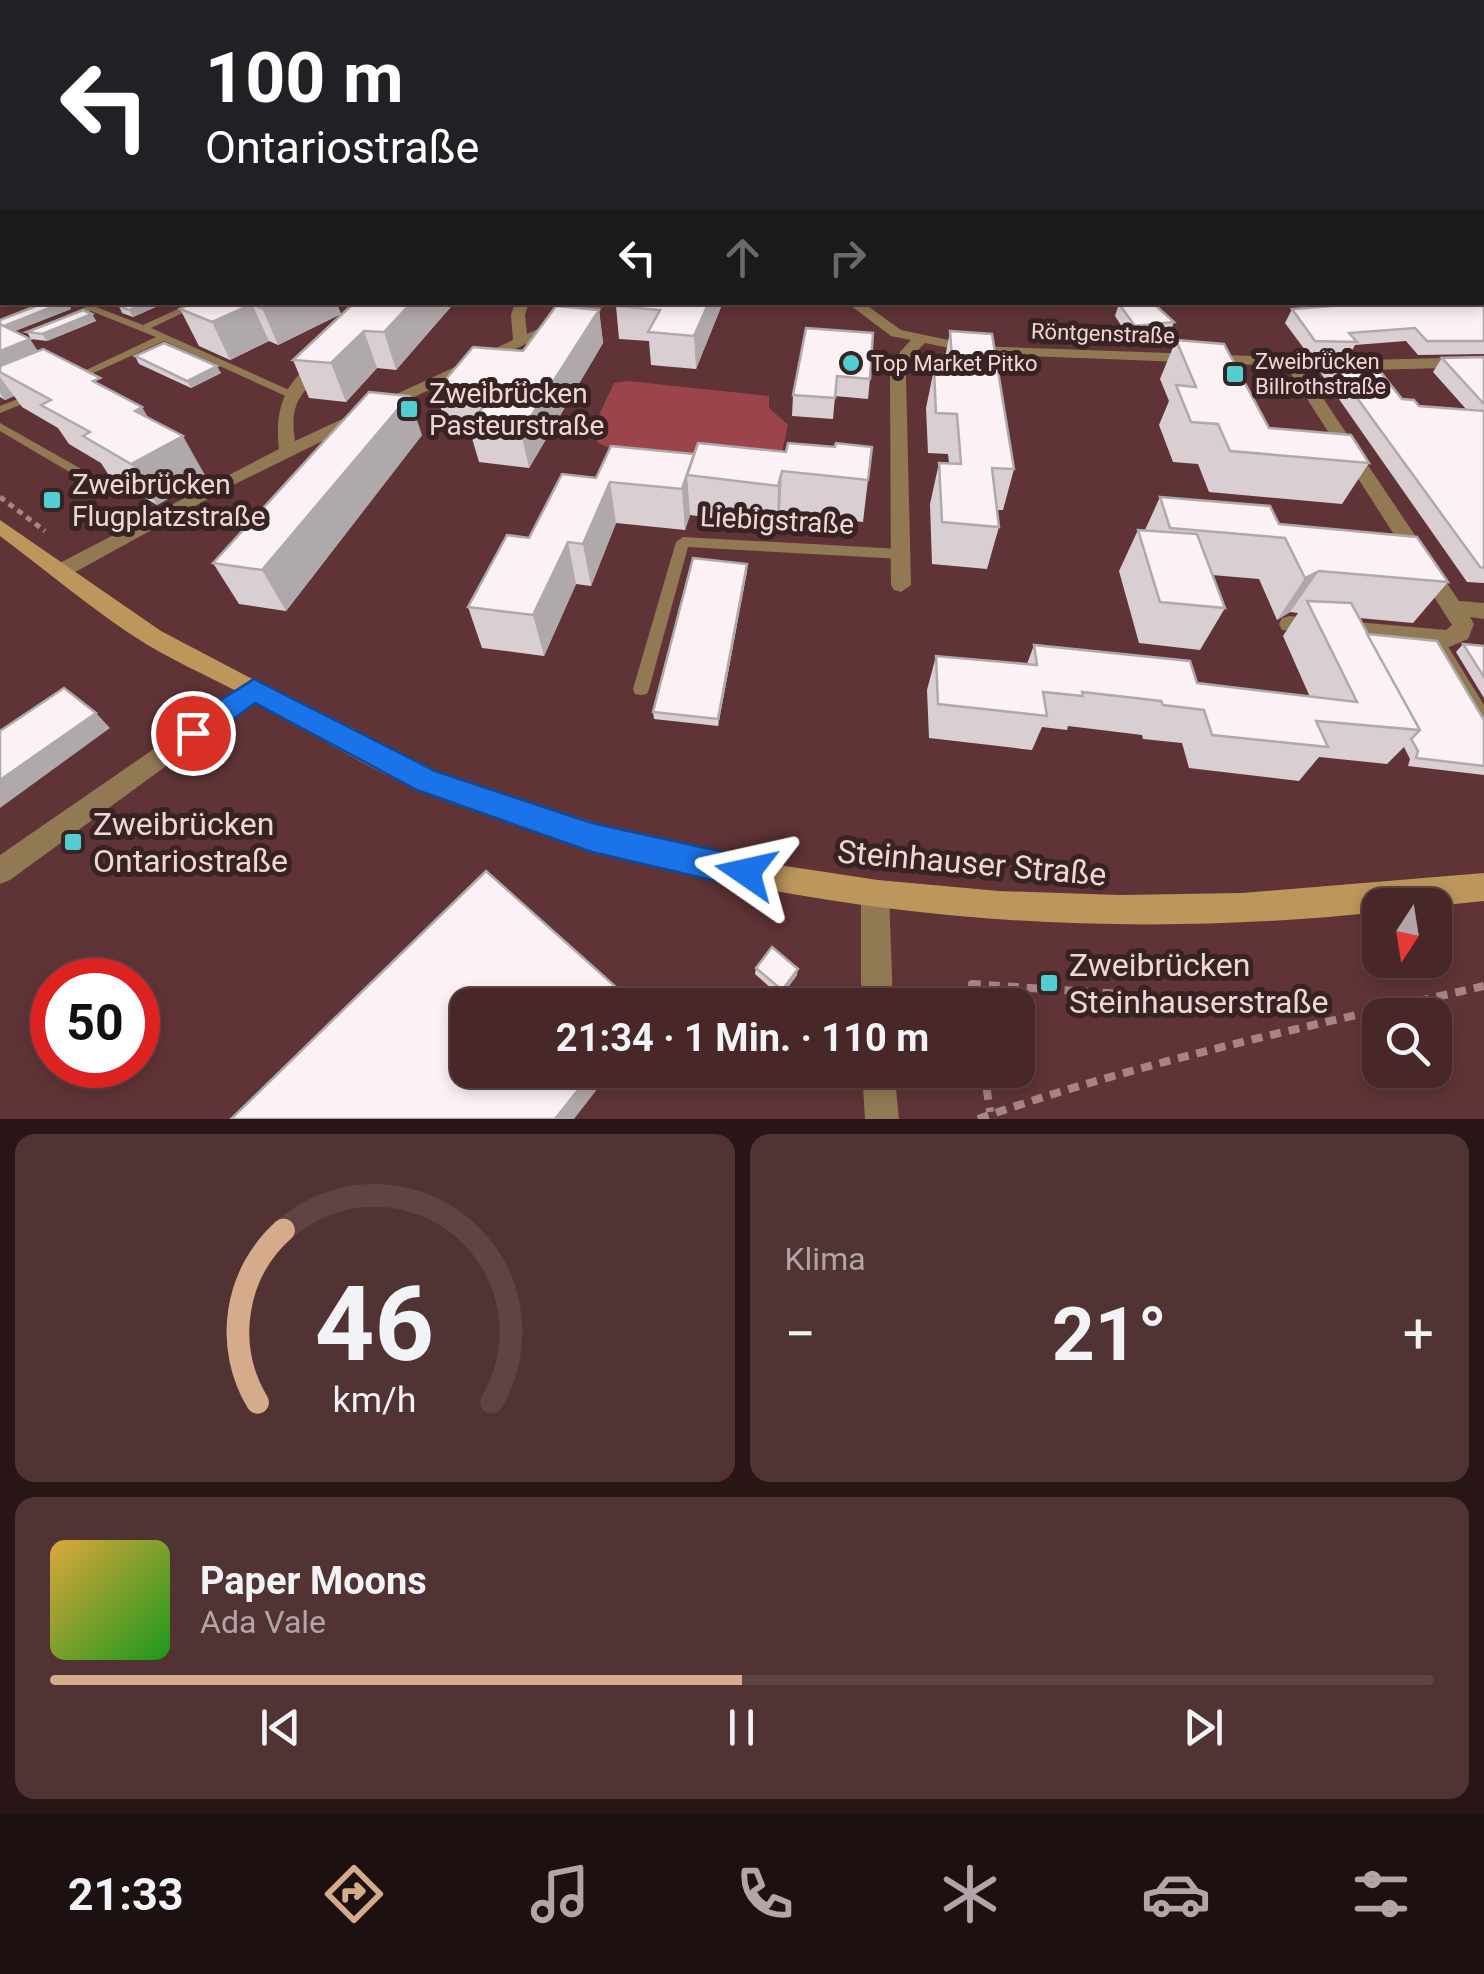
<!DOCTYPE html>
<html lang="de">
<meta charset="utf-8">
<style>
body{margin:0;font-family:Roboto,sans-serif;background:#523334;color:#f1f3f6;height:100vh;display:flex;flex-direction:column;font-size:38px;white-space:nowrap}
*{box-sizing:border-box;margin:0}
p{font-size:32px;color:#b1a5a8}
.icon{flex:none;width:55px;height:55px;fill:none;stroke:currentColor;stroke-width:2;stroke-linecap:round;stroke-linejoin:round}
.map{position:relative;height:1119px;overflow:hidden}
.side{display:flex;flex-direction:column;gap:15px;padding:15px;background:#281516;flex:1}
.side>*{flex:none}
.guide{position:absolute;left:0px;top:0px;width:1485px;height:305px;box-shadow:0 5px 15px #0003,0 0 0 2px #604445;background:#202124;color:#fff;overflow:hidden}
.needle{width:65px;rotate:192deg}
.controls{position:absolute;left:1362px;top:888px;display:grid;gap:20px}
.controls a{display:grid;place-items:center;width:90px;height:90px;border-radius:20px;background:#482728;box-shadow:0 5px 15px #0003,0 0 0 2px #604445;font-size:50px}
.speed{position:absolute;left:30px;top:958px;display:flex;gap:20px;font-size:50px;font-weight:700;text-align:center}
.speed>*{display:grid;place-content:center;width:130px;height:130px;border-radius:50%;background:#482728;box-shadow:0 5px 15px #0003,0 0 0 2px #604445;line-height:1}
.speed .limit{border:15px solid #d22;background:#fff;color:#111}
.pin{position:absolute;display:grid;place-items:center;width:85px;height:85px;color:#fff;margin:-42px;border:5px solid #fff;border-radius:50%;box-shadow:0 2px 10px #0007}
.me{position:absolute;width:110px;margin:-55px;rotate:281deg;stroke-linejoin:round;filter:drop-shadow(0 0 8px #0008)}
.turn{display:flex;align-items:center;gap:35px;height:210px;padding:0 40px;font-size:45px}
.turn .icon{width:130px;height:130px;stroke-width:2.5}
.turn b{display:block;font-size:70px;line-height:85px}
.lanes{display:flex;align-items:center;height:95px;padding:0 40px;background:#0003;justify-content:center;gap:50px;direction:ltr}
.lanes .off{opacity:.35}
.big{font-size:75px;font-weight:700;line-height:1.1}
.side .tile{flex:1;display:flex;flex-direction:column;justify-content:center;gap:15px;min-width:0;padding:0 35px;border-radius:20px;background:#523334}
.side .dial{align-items:center;gap:0}
.dial svg{height:260px;overflow:visible;fill:none;stroke:#604445;stroke-width:7;stroke-linecap:round;text-anchor:middle}
.dial text{fill:#f1f3f6;stroke:none}
.song{display:flex;align-items:center;gap:30px}
.cover{width:120px;height:120px;border-radius:15px;background:linear-gradient(135deg,hsl(40 70% 55%),hsl(120 70% 35%))}
.played{height:10px;border-radius:5px;background:linear-gradient(90deg,#d6ab8b 50%,#604445 50%)}
.keys{display:flex;justify-content:space-around;direction:ltr}
.heat{display:flex;justify-content:space-between;align-items:center;font-size:55px;direction:ltr}
.side .tiles{flex:1;display:grid;gap:15px;grid-template-columns:1fr 1fr}
.tile:last-child{grid-column:span 2}
.trip{position:absolute;left:450px;top:988px;width:585px;height:100px;border-radius:20px;background:#482728;box-shadow:0 5px 15px #0003,0 0 0 2px #604445;font-weight:700;line-height:100px;text-align:center}
.menu{display:flex;height:160px;justify-content:space-around;align-items:center;background:#1d1010;color:#b1a5a8}
.menu .icon{width:70px;height:70px}
.menu .selected{color:#d6ab8b}
.menu b{font-size:45px;color:#f1f3f6}
.map>svg:first-child{display:block}
.green{fill:#9c444b}
.lines{fill:none;stroke-linecap:round;stroke-linejoin:round}
.path-far1{stroke:#a88485;stroke-width:5;stroke-dasharray:6 5;stroke-linecap:butt}
.path{stroke:#a88485;stroke-width:8;stroke-dasharray:11 8;stroke-linecap:butt}
.service{fill:#917954;fill-rule:evenodd}
.minor{fill:#917954;fill-rule:evenodd}
.secondary{fill:#bc965a;fill-rule:evenodd}
.wall{fill:#d9cfd2}
.shaded-wall{fill:#b0a9ab}
.building{fill:#fcf1f4;stroke:#b0a9ab;stroke-width:2.5}
.route{fill:#1a73e8;stroke:#114b97;stroke-width:2.5}
.poi-dot{fill:#52cdd0;stroke:#372323;stroke-width:4}
.labels{text-anchor:middle;stroke-width:10;stroke-linejoin:round;paint-order:stroke}
.far-street-label{font-size:22px;fill:#f2d6d6;stroke:#372323}
.far-poi-label{font-size:22px;fill:#f2d6d6;stroke:#372323;text-anchor:start}
.poi-label{font-size:28px;fill:#f2d6d6;stroke:#372323;text-anchor:start}
.street-label{font-size:28px;fill:#f2d6d6;stroke:#372323}
.near-poi-label{font-size:32px;fill:#f2d6d6;stroke:#372323;text-anchor:start}
.near-street-label{font-size:32px;fill:#f2d6d6;stroke:#372323}
</style>
<div class="map">
<svg width="1484" height="1119" viewBox="0 0 1484 1119">
<rect width="100%" height="100%" fill="#603436"/>
<path class="green" d="M628 381 769 396V408L788 425 782 452 771 458 621 453 598 443 594 426 614 383Z"/>
<g class="lines">
<path class="path-far1" d="M0 497 45 531"/>
<g class="path">
<path d="M975 1005 972 984 1120 994"/>
<path d="M984 1070 990 1112"/>
<path d="M978 1119C1142 1061 1314 1025 1484 986"/>
</g>
<g class="service">
<path d="M193 302H206L151 328 296 393V397H288L164 341 78 380 74 381 69 378 156 337 91 311 69 320 66 319V315L91 305 143 325Z"/>
<path d="M36 392 40 393V397L0 413V406Z"/>
<path d="M0 423 120 491 122 494 116 498 112 497 0 431Z"/>
<path d="M683 537 901 549 908 554 901 559 688 547 649 689 647 694 641 695 635 694 633 689 676 542Z"/>
<path d="M1436 633 1441 635 1484 705V727L1478 725 1428 639 1431 635Z"/>
</g>
<g class="minor">
<rect x="1482" y="224" width="2" height="8"/>
<path d="M515 302H529L525 315 527 334 596 302H614L389 409H377V403L513 340 511 315Z"/>
<path d="M846 302H862L901 330 977 346 1365 360 1484 357V367L1365 370 1302 367 1459 601 1484 603V619L1470 617 1474 624 1468 639 1449 647 1282 630 1279 624 1282 618 1290 616 1446 630 1452 625 1286 366 977 354 925 343 914 354 906 376 911 585 901 592 894 590 891 585 890 376 900 352 911 340 891 336Z"/>
<path d="M323 358 331 363C305 392 288 398 295 441L351 415H363V421L235 484 68 576H54L51 571 54 566 279 449C274 410 285 376 323 358Z"/>
<path d="M254 680 262 682 266 689 262 696 10 880 0 884V855Z"/>
<path d="M875 880 885 884 889 894 893 1005H861V894L865 884Z"/>
<path d="M862 1070H894L899 1119H865Z"/>
</g>
<path class="secondary" d="M0 520 161 631 391 752 450 779 640 836 758 862 878 880 999 891 1120 895 1242 893 1484 873V901L1435 906 1380 905V912C1106 941 826 920 563 839 515 824 466 810 420 790 366 768 317 736 267 707 227 685 185 667 146 644 95 612 48 572 0 536Z"/>
</g>
<g class="wall">
<path d="M1484 295V354L1418 355 1406 341 1355 345 1349 356 1308 354 1285 323 1292 309Z"/>
<path d="M46 302H67L71 309 14 331 38 351 106 388 149 418 206 477 157 505 110 477 101 463 69 444 58 428 22 407 14 396 5 400 0 397V320Z"/>
<path d="M126 302H167L133 317 122 313 119 306Z"/>
<path d="M194 302H336L341 314 278 345 269 341 230 360 199 346 180 309Z"/>
<path d="M355 302H455L396 370 377 368 346 402 309 398 293 360Z"/>
<path d="M723 302 696 369 651 365 649 341 619 339 616 306Z"/>
<path d="M1119 304 1174 322 1169 335 1130 339 1115 316Z"/>
<path d="M599 310 603 343 529 468 479 462 469 428 446 426 436 391 523 351Z"/>
<path d="M92 314 96 321 47 341 31 339 27 332Z"/>
<path d="M806 328 870 379 868 399 835 396 833 419 792 416 793 395Z"/>
<path d="M950 331 1014 469 1003 510H997L999 527 987 569 932 564 930 504 939 463H949L948 454 928 453 926 408 934 369H943Z"/>
<path d="M1176 340 1269 428 1369 463 1342 504 1209 492 1198 464 1173 462 1159 425 1169 401 1160 379Z"/>
<path d="M135 356 221 373 191 388 139 364Z"/>
<path d="M1484 357V583L1467 582 1320 372 1328 358 1402 399 1419 406 1466 409 1433 372 1442 358Z"/>
<path d="M422 435 286 611 239 604 213 563Z"/>
<path d="M611 446 868 480 863 522 780 512 777 527 690 515 685 530 616 523 591 586 576 584 544 656 482 648 468 607 529 538 596 478Z"/>
<path d="M1160 497 1279 524 1448 582 1413 623 1359 618 1367 634 1484 720V775L1408 766 1410 759 1404 747 1387 764 1319 757 1299 781 1189 768 1182 743 1143 739 1142 735 1068 726 1067 730 1042 727 1032 750 929 738 927 690 936 656 1027 664 1034 645 1197 683 1310 697 1283 636 1298 613 1290 612 1277 620 1259 579 1212 575 1225 608 1200 650 1139 643 1119 571 1138 530H1145Z"/>
<path d="M747 571 718 726 654 719 653 712Z"/>
<path d="M1463 644 1484 646V698L1456 652Z"/>
<path d="M756 968 797 975 781 997 755 974Z"/>
</g>
<g class="shaded-wall">
<path d="M65 302H67L71 309 3 336 0 328Z"/>
<path d="M147 302H167L133 317 129 310Z"/>
<path d="M273 302H336L341 314 278 345 262 308Z"/>
<path d="M412 302H455L396 370 384 332Z"/>
<path d="M709 302H723L696 369 694 336Z"/>
<path d="M252 304 269 341 230 360 212 322Z"/>
<path d="M599 310 603 343 529 468 521 432Z"/>
<path d="M92 314 96 321 47 341 42 334Z"/>
<path d="M364 331 377 368 346 402 331 363Z"/>
<path d="M30 339 55 377 0 372V351Z"/>
<path d="M217 366 221 373 191 388 187 381Z"/>
<path d="M0 377 14 396 5 400 0 393Z"/>
<path d="M409 396 422 435 286 611 262 570Z"/>
<path d="M142 407 165 446 183 436 206 477 157 505 131 464 135 411Z"/>
<path d="M694 454 687 475 690 515 685 530 682 489Z"/>
<path d="M782 471 780 512 777 527 778 486Z"/>
<path d="M610 482 616 523 591 586 583 544Z"/>
<path d="M568 542 576 584 544 656 533 615Z"/>
<path d="M747 564V571L718 726V719Z"/>
<path d="M1319 571 1290 612 1277 620 1305 578Z"/>
<path d="M96 713 110 728 0 808V780Z"/>
<path d="M798 969 797 975 781 997 782 990Z"/>
<path d="M594 1070H612L574 1119H555Z"/>
</g>
<g class="building">
<path d="M1482 143H1484V210L1482 211Z"/>
<path d="M1484 295V341H1427L1415 328 1349 333 1357 342 1315 341 1292 309 1387 302H1482V296Z"/>
<path d="M46 302H65L4 326 0 324V320Z"/>
<path d="M126 302H147L129 310 119 306Z"/>
<path d="M194 302H273L262 308 252 304 212 322 180 309Z"/>
<path d="M355 302H412L384 332 364 331 331 363 293 360Z"/>
<path d="M618 302H709L694 336 648 332 660 310 616 306Z"/>
<path d="M1133 302H1152L1174 322 1135 326 1119 304Z"/>
<path d="M556 306 599 310 521 432 469 426 491 396 436 391 473 347 523 351Z"/>
<path d="M83 310 92 314 42 334 27 332Z"/>
<path d="M0 324 30 339 0 351Z"/>
<path d="M806 328 873 333 870 379 837 376 835 398 793 395Z"/>
<path d="M950 331 992 334 1014 469 992 468 999 527 942 522 939 463 961 464 957 414 936 413 934 369 953 370Z"/>
<path d="M1176 340 1224 344 1269 428 1351 435 1369 463 1230 451 1218 424 1191 422 1176 385 1196 387Z"/>
<path d="M164 343 217 366 187 381 135 356Z"/>
<path d="M43 349 100 378 93 381 142 407 135 411 183 436 131 464 83 436 90 432 41 405 51 400 0 372V366Z"/>
<path d="M1484 357V404L1442 358Z"/>
<path d="M1328 358 1371 360 1402 399 1414 400 1419 406 1484 411V568L1480 567Z"/>
<path d="M369 392 409 396 262 570 213 563Z"/>
<path d="M698 443 786 452 788 443 835 447 836 443 872 447 868 480 782 471 778 486 687 475Z"/>
<path d="M611 446 694 454 682 489 610 482 583 544 568 542 533 615 468 607 507 535 529 538 562 474 596 478Z"/>
<path d="M1160 497 1270 506 1279 524 1417 537 1448 582 1319 571 1305 578 1285 538 1170 528Z"/>
<path d="M1138 530 1197 534 1225 608 1160 602Z"/>
<path d="M693 558 747 564 718 719 653 712Z"/>
<path d="M1307 601 1351 603 1420 730 1316 721 1328 747 1212 735 1204 710 1163 705 1161 701 1082 692 1083 696 1043 692 1047 716 938 704 936 656 1037 665 1034 645 1190 661 1197 683 1357 702Z"/>
<path d="M1367 634 1437 641 1484 720V766L1416 758 1418 751 1411 739 1420 730Z"/>
<path d="M1463 644 1484 646V677Z"/>
<path d="M64 688 96 713 0 780V731Z"/>
<path d="M486 871 636 1005H468V1070H594L555 1119H231Z"/>
<path d="M772 947 798 969 782 990 756 968Z"/>
</g>
<linearGradient id="sky" x2="0" y2="1"><stop stop-color="#351d1e"/><stop offset="0.48" stop-color="#69505d"/><stop offset="1" stop-color="#69505d" stop-opacity="0"/></linearGradient>
<rect width="1484" height="300" fill="url(#sky)"/>
<path class="route" d="M254 679 435 771 592 823 746 857 757 861 762 872 757 883 746 888 592 852 417 790 255 703 203 741 193 744 183 741 179 733 183 724Z"/>
<g class="poi-dot">
<circle cx="851" cy="363" r="10"/>
<rect x="1225" y="364" width="20" height="20" rx="5"/>
<rect x="399" y="399" width="20" height="20" rx="5"/>
<rect x="42" y="490" width="20" height="20" rx="5"/>
<rect x="63" y="832" width="20" height="20" rx="5"/>
<rect x="1039" y="973" width="20" height="20" rx="5"/>
</g>
<g class="labels">
<g class="far-street-label">
<text transform="translate(1103 333) rotate(2)" y="8">Röntgenstraße</text>
</g>
<g class="far-poi-label">
<text x="1255" y="369">Zweibrücken<tspan x="1255" dy="25">Billrothstraße</tspan></text>
<text x="871" y="371">Top Market Pitko</text>
</g>
<g class="poi-label">
<text x="429" y="403">Zweibrücken<tspan x="429" dy="32">Pasteurstraße</tspan></text>
<text x="72" y="494">Zweibrücken<tspan x="72" dy="32">Flugplatzstraße</tspan></text>
</g>
<g class="street-label">
<text transform="translate(777 520) rotate(3)" y="10">Liebigstraße</text>
</g>
<g class="near-poi-label">
<text x="93" y="835">Zweibrücken<tspan x="93" dy="37">Ontariostraße</tspan></text>
<text x="1069" y="976">Zweibrücken<tspan x="1069" dy="37">Steinhauserstraße</tspan></text>
</g>
<g class="near-street-label">
<text transform="translate(972 863) rotate(5)" y="11">Steinhauser Straße</text>
</g>
</g>
</svg>
<div class="controls">
<a><svg class="needle" viewBox="-14 -14 28 28"><path d="M0-13l5 13h-10z" fill="#e53935"/><path d="M0 13l5-13h-10z" fill="#b1a5a8"/></svg></a>
<a><svg class="icon" aria-label="search" viewBox="0 0 24 24"><circle cx="10" cy="10" r="6"/><path d="M15 15l6 6"/></svg></a>
</div>
<div class="speed"><div class="limit">50</div></div>
<div class="pin" style="left:193px;top:733px;background:#d93025"><svg class="icon" aria-label="arrive" viewBox="0 0 24 24"><path d="M6 21V4h12l-3 4 3 4H6"/></svg></div>
<svg class="me" style="left:746px;top:872px" viewBox="-20 -20 40 40"><path d="M0-17L14 15 0 8-14 15z" fill="#1a73e8" stroke="#fff" stroke-width="4"/></svg>
<div class="trip">21:34 · 1 Min. · 110 m</div>
<div class="guide">
<div class="turn"><svg class="icon" aria-label="left" viewBox="0 0 24 24"><path d="M17 20v-9H6M10 6l-5 5 5 5"/></svg><div><b>100 m</b>Ontariostraße</div></div>
<div class="lanes"><svg class="icon" aria-label="left" viewBox="0 0 24 24"><path d="M17 20v-9H6M10 6l-5 5 5 5"/></svg><svg class="icon off" aria-label="ahead" viewBox="0 0 24 24"><path d="M12 20V5M6 11l6-6 6 6"/></svg><svg class="icon off" aria-label="right" viewBox="0 0 24 24"><path d="M7 20v-9h11M14 6l5 5-5 5"/></svg></div>
</div>
</div>
<section class="side">
<div class="tiles">
<div class="tile dial"><svg viewBox="0 0 100 80">
<path d="M14 69A42 42 0 1 1 86 69"/>
<path d="M14 69A42 42 0 0 1 22 16" stroke="#d6ab8b"/>
<text x="50" y="56" font-size="32" font-weight="700">46</text>
<text x="50" y="72" font-size="11">km/h</text>
</svg></div>
<div class="tile"><p>Klima</p>
<div class="heat"><a>−</a><b class="big">21°</b><a>+</a></div>
</div>
<div class="tile">
<div class="song"><i class="cover"></i><div><b>Paper Moons</b><p>Ada Vale</p></div></div>
<div class="played"></div>
<div class="keys"><svg class="icon" aria-label="previous" viewBox="0 0 24 24"><path d="M18 5L8 12l10 7zM5 5v14"/></svg><svg class="icon" aria-label="pause" viewBox="0 0 24 24"><path d="M8 5v14M16 5v14"/></svg><svg class="icon" aria-label="next" viewBox="0 0 24 24"><path d="M6 5l10 7-10 7zM19 5v14"/></svg></div>
</div>
</div>
</section>
<nav class="menu">
<b>21:33</b>
<svg class="icon selected" aria-label="directions" viewBox="0 0 24 24"><path d="M12 3l9 9-9 9-9-9zM9 14v-3h6M13 9l2 2-2 2"/></svg>
<svg class="icon" aria-label="music" viewBox="0 0 24 24"><path d="M9 18V5l10-2v13"/><circle cx="6" cy="18" r="3"/><circle cx="16" cy="16" r="3"/></svg>
<svg class="icon" aria-label="phone" viewBox="0 0 24 24"><path d="M5 4h4l2 5-3 2q2 4 5 5l2-3 5 2v4C11 20 4 13 5 4z"/></svg>
<svg class="icon" aria-label="climate" viewBox="0 0 24 24"><path d="M12 3v18M4 7l16 10M4 17L20 7"/></svg>
<svg class="icon" aria-label="car" viewBox="0 0 24 24"><path d="M5 17H2v-5l4-1 3-4h7l3 4 3 1v5h-3M9 17h6M6 11h13"/><circle cx="7" cy="17" r="2"/><circle cx="17" cy="17" r="2"/></svg>
<svg class="icon" aria-label="filters" viewBox="0 0 24 24"><path d="M4 7h16M4 17h16"/><circle cx="9" cy="7" r="2"/><circle cx="15" cy="17" r="2"/></svg>
</nav>
